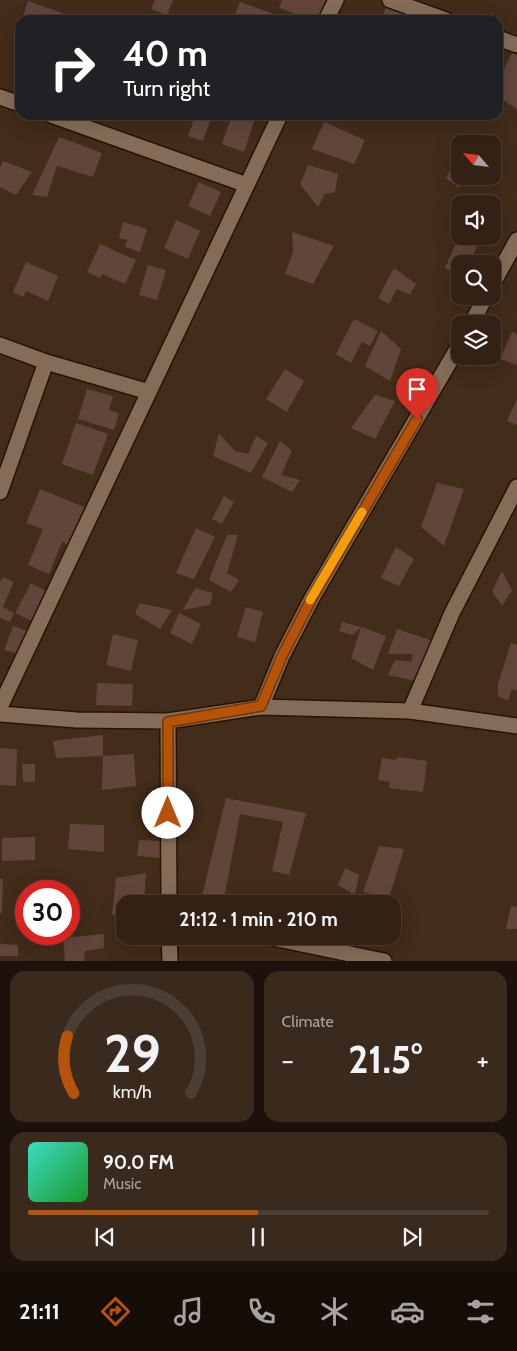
<!DOCTYPE html>
<meta charset="utf-8">
<style>
body{margin:0;font-family:Cabin,sans-serif;background:#3a291d;color:#f1f3f6;height:100vh;display:flex;flex-direction:column;font-size:19px;white-space:nowrap}
*{box-sizing:border-box;margin:0}
p{font-size:16px;color:#a8a3a0}
.icon{flex:none;width:28px;height:28px;fill:none;stroke:currentColor;stroke-width:2;stroke-linecap:round;stroke-linejoin:round}
.map{position:relative;height:961px;overflow:hidden}
.drawer{display:flex;flex-direction:column;gap:10px;padding:10px;background:#1c120b;flex:1}
.drawer>*{flex:none}
.banner{position:absolute;left:15px;top:15px;width:488px;height:105px;border-radius:15px;box-shadow:0 5px 20px #0002,0 0 0 1px #4d3e34;background:#202124;color:#fff;overflow:hidden}
.needle{width:32px;rotate:298deg}
.buttons{position:absolute;left:451px;top:135px;display:grid;gap:10px}
.buttons a{display:grid;place-items:center;width:50px;height:50px;border-radius:10px;background:#322114;box-shadow:0 5px 20px #0002,0 0 0 1px #4d3e34;font-size:25px}
.speed{position:absolute;left:15px;top:880px;display:flex;gap:10px;font-size:25px;font-weight:700;text-align:center}
.speed>*{display:grid;place-content:center;width:65px;height:65px;border-radius:50%;background:#322114;box-shadow:0 5px 20px #0002,0 0 0 1px #4d3e34;line-height:1}
.speed .limit{border:8px solid #d22;background:#fff;color:#111}
.pin{position:absolute;display:grid;place-items:center;width:42px;height:42px;color:#fff;margin:-51px -21px;border-radius:50% 50% 50% 0;rotate:-45deg;box-shadow:0 0 5px #0007}
.pin .icon{rotate:45deg}
.me{position:absolute;width:55px;margin:-28px;rotate:0deg;stroke-linejoin:round;filter:drop-shadow(0 0 4px #0008)}
.turn{display:flex;align-items:center;gap:18px;height:105px;padding:0 25px;font-size:22px}
.turn .icon{width:65px;height:65px;stroke-width:2.5}
.turn b{display:block;font-size:35px;line-height:42px}
.big{font-size:38px;font-weight:700;line-height:1.1}
.drawer .tile{flex:1;display:flex;flex-direction:column;justify-content:center;gap:8px;min-width:0;padding:0 18px;border-radius:15px;background:#3a291d}
.drawer .dial{align-items:center;gap:0}
.dial svg{height:130px;overflow:visible;fill:none;stroke:#4d3e34;stroke-width:7;stroke-linecap:round;text-anchor:middle}
.dial text{fill:#f1f3f6;stroke:none}
.song{display:flex;align-items:center;gap:15px}
.cover{width:60px;height:60px;border-radius:8px;background:linear-gradient(135deg,hsl(170 70% 55%),hsl(130 70% 35%))}
.played{height:5px;border-radius:2px;background:linear-gradient(90deg,#b45309 50%,#4d3e34 50%)}
.keys{display:flex;justify-content:space-around;direction:ltr}
.heat{display:flex;justify-content:space-between;align-items:center;font-size:28px;direction:ltr}
.drawer .tiles{flex:1;display:grid;gap:10px;grid-template-columns:1fr 1fr}
.tile:last-child{grid-column:span 2}
.trip{position:absolute;left:116px;top:895px;width:285px;height:50px;border-radius:15px;background:#322114;box-shadow:0 5px 20px #0002,0 0 0 1px #4d3e34;font-weight:700;line-height:50px;text-align:center}
.dock{display:flex;height:80px;justify-content:space-around;align-items:center;background:#140d08;color:#a8a3a0}
.dock .icon{width:35px;height:35px}
.dock .selected{color:#b45309}
.dock b{font-size:22px;color:#f1f3f6}
.map>svg:first-child{display:block}
.building{fill:#61453a}
.lines{fill:none;stroke-linecap:round;stroke-linejoin:round}
.minor-casing{stroke:#281403;stroke-width:18}
.minor{stroke:#846c58;stroke-width:15}
.route-casing{stroke:#753606;stroke-width:12}
.route{stroke:#b45309;stroke-width:9}
.slow{stroke:#f59e0b;stroke-width:9}
</style>
<div class="map">
<svg width="517" height="961" viewBox="0 0 517 961">
<rect width="100%" height="100%" fill="#422c1a"/>
<g class="building">
<path d="M155 0H173L167 15 151 9Z"/>
<path d="M282 0H326L319 20H312L279 8Z"/>
<path d="M28 1 62 13 60 20H22Z"/>
<path d="M240 2 285 18 284 20H233Z"/>
<path d="M387 5 417 16 416 20H393L382 16Z"/>
<path d="M512 53 517 55V109L498 97V81Z"/>
<path d="M196 115H212L203 141 188 136Z"/>
<path d="M232 115H246L255 118 244 152 222 144Z"/>
<path d="M324 122 365 140 354 164 312 149Z"/>
<path d="M59 137 102 153 93 177 57 166 47 197 32 195Z"/>
<path d="M460 153V176H466L459 188 446 178Z"/>
<path d="M3 161 32 172 16 195 0 187V168Z"/>
<path d="M308 165 338 174 335 192 325 194 318 207 300 184Z"/>
<path d="M199 182 221 192 210 216 188 206Z"/>
<path d="M176 220 200 231 188 259 164 248Z"/>
<path d="M123 222 147 229 140 252 125 247 127 240 119 238Z"/>
<path d="M292 232 334 246 313 284 285 274 293 252Z"/>
<path d="M459 237 477 247 469 264H460V275L445 268Z"/>
<path d="M100 244 136 260 125 284 102 274 100 278 87 272Z"/>
<path d="M26 262 58 276 48 301 26 291 23 297 13 292Z"/>
<path d="M148 265 166 270 157 300 139 295Z"/>
<path d="M394 268 416 284 410 295 397 289 389 304 378 298Z"/>
<path d="M354 319 378 331 370 346 362 342 351 363 336 354Z"/>
<path d="M381 331 401 349 390 381 365 366Z"/>
<path d="M512 332 517 334V365L500 359Z"/>
<path d="M285 369 304 381 287 412 266 399Z"/>
<path d="M87 389 113 396 109 410 119 413 114 430 78 419Z"/>
<path d="M375 395 395 401 375 439 351 428Z"/>
<path d="M517 399V425L507 421Z"/>
<path d="M76 423 108 434 93 475 62 464Z"/>
<path d="M219 433 235 451 248 454 256 436 268 443 251 473 213 456Z"/>
<path d="M280 441 292 451 281 475 300 480 292 492 262 477Z"/>
<path d="M437 483 464 489 444 546 421 527Z"/>
<path d="M40 489 89 509 74 547 62 542 49 574 28 565 43 529 26 523Z"/>
<path d="M224 496 234 502 222 524 212 519Z"/>
<path d="M196 528 215 537 194 579 176 573Z"/>
<path d="M227 535H238L227 573 239 580 231 592 209 580Z"/>
<path d="M396 547 414 559 399 586 381 578Z"/>
<path d="M502 571 512 590 502 606 492 591Z"/>
<path d="M3 577 14 582 3 607 14 613 10 622 0 618V582Z"/>
<path d="M31 583 46 591 31 621 15 613Z"/>
<path d="M195 588 213 593 210 605 183 610Z"/>
<path d="M139 603 172 610 160 629 135 614Z"/>
<path d="M246 607 263 612 255 642 237 637Z"/>
<path d="M179 613 201 624 192 644 170 633Z"/>
<path d="M342 622 361 627 386 636 373 670 351 658 361 627 353 635 339 631Z"/>
<path d="M13 626 27 631 19 654 4 650Z"/>
<path d="M397 629 439 643 425 683 388 675 395 660 411 662 413 654H388Z"/>
<path d="M113 634 138 640 131 671 106 665Z"/>
<path d="M511 643 517 645V691L512 689 508 701 498 696V684Z"/>
<path d="M97 683 133 684 132 706 96 705Z"/>
<path d="M103 735V756L56 758 53 741Z"/>
<path d="M0 748 17 749 16 786 0 785Z"/>
<path d="M134 754 136 786 102 790 103 756Z"/>
<path d="M397 757 427 761 423 792 389 788 390 782 378 780 382 758 396 760Z"/>
<path d="M22 764H35V782H23Z"/>
<path d="M226 798 306 813 289 875 272 871 283 822 240 814 223 904H221L201 900Z"/>
<path d="M70 824 104 825V852L68 849Z"/>
<path d="M35 837V860L2 861V838Z"/>
<path d="M139 840 162 841 161 858 137 856Z"/>
<path d="M379 846 404 849 389 898 363 892Z"/>
<path d="M345 868 359 875 355 895 338 885Z"/>
<path d="M146 873 144 904H125V914L112 915 116 878Z"/>
<path d="M0 879H3L2 913H0Z"/>
<path d="M511 906 517 907V929H506Z"/>
<path d="M104 934V948L85 951 84 961H65L63 938Z"/>
<path d="M0 944 18 945V956H0Z"/>
</g>
<g class="lines">
<g class="minor-casing">
<g id="minor">
<path d="M390 0 446 20"/>
<path d="M326 20 336 0"/>
<path d="M498 38 517 45"/>
<path d="M0 97 20 104"/>
<path d="M51 115 247 185"/>
<path d="M492 285 517 240"/>
<path d="M471 324 486 296"/>
<path d="M0 345 46 362 149 392"/>
<path d="M0 492 46 362"/>
<path d="M0 707 280 115"/>
<path d="M261 707 282 656 312 598 460 344"/>
<path d="M410 711 452 613 517 487"/>
<path d="M0 714 77 720 168 721 261 707 410 711 517 726"/>
<path d="M168 721 169 904"/>
<path d="M169 936 170 961"/>
<path d="M263 936 384 961"/>
</g>
</g>
<use href="#minor" class="minor"/>
</g>
<g class="lines">
<g class="route-casing">
<path id="route" d="M168 813V722L261 706 282 656 312 598 417 419"/>
</g>
<use href="#route" class="route"/>
<path class="slow" d="M310 600 362 512"/>
</g>
</svg>
<div class="buttons">
<a><svg class="needle" viewBox="-14 -14 28 28"><path d="M0-13l5 13h-10z" fill="#e53935"/><path d="M0 13l5-13h-10z" fill="#a8a3a0"/></svg></a>
<a><svg class="icon" aria-label="sound" viewBox="0 0 24 24"><path d="M4 9h4l5-4v14l-5-4H4zM17 9q2 3 0 6"/></svg></a>
<a><svg class="icon" aria-label="search" viewBox="0 0 24 24"><circle cx="10" cy="10" r="6"/><path d="M15 15l6 6"/></svg></a>
<a><svg class="icon" aria-label="layers" viewBox="0 0 24 24"><path d="M12 4l9 5-9 5-9-5zM3 14l9 5 9-5"/></svg></a>
</div>
<div class="speed"><div class="limit">30</div></div>
<div class="pin" style="left:417px;top:419px;background:#d93025"><svg class="icon" aria-label="arrive" viewBox="0 0 24 24"><path d="M6 21V4h12l-3 4 3 4H6"/></svg></div>
<svg class="me" style="left:168px;top:813px" viewBox="-20 -20 40 40"><circle r="19" fill="#fff"/><path d="M0-13L10 11 0 6-10 11z" fill="#b45309"/></svg>
<div class="trip">21:12 · 1 min · 210 m</div>
<div class="banner">
<div class="turn"><svg class="icon" aria-label="right" viewBox="0 0 24 24"><path d="M7 20v-9h11M14 6l5 5-5 5"/></svg><div><b>40 m</b>Turn right</div></div>
</div>
</div>
<section class="drawer">
<div class="tiles">
<div class="tile dial"><svg viewBox="0 0 100 80">
<path d="M14 69A42 42 0 1 1 86 69"/>
<path d="M14 69A42 42 0 0 1 10 34" stroke="#b45309"/>
<text x="50" y="56" font-size="32" font-weight="700">29</text>
<text x="50" y="72" font-size="11">km/h</text>
</svg></div>
<div class="tile"><p>Climate</p>
<div class="heat"><a>−</a><b class="big">21.5°</b><a>+</a></div>
</div>
<div class="tile">
<div class="song"><i class="cover"></i><div><b>90.0 FM</b><p>Music</p></div></div>
<div class="played"></div>
<div class="keys"><svg class="icon" aria-label="previous" viewBox="0 0 24 24"><path d="M18 5L8 12l10 7zM5 5v14"/></svg><svg class="icon" aria-label="pause" viewBox="0 0 24 24"><path d="M8 5v14M16 5v14"/></svg><svg class="icon" aria-label="next" viewBox="0 0 24 24"><path d="M6 5l10 7-10 7zM19 5v14"/></svg></div>
</div>
</div>
</section>
<nav class="dock">
<b>21:11</b>
<svg class="icon selected" aria-label="directions" viewBox="0 0 24 24"><path d="M12 3l9 9-9 9-9-9zM9 14v-3h6M13 9l2 2-2 2"/></svg>
<svg class="icon" aria-label="music" viewBox="0 0 24 24"><path d="M9 18V5l10-2v13"/><circle cx="6" cy="18" r="3"/><circle cx="16" cy="16" r="3"/></svg>
<svg class="icon" aria-label="phone" viewBox="0 0 24 24"><path d="M5 4h4l2 5-3 2q2 4 5 5l2-3 5 2v4C11 20 4 13 5 4z"/></svg>
<svg class="icon" aria-label="climate" viewBox="0 0 24 24"><path d="M12 3v18M4 7l16 10M4 17L20 7"/></svg>
<svg class="icon" aria-label="car" viewBox="0 0 24 24"><path d="M5 17H2v-5l4-1 3-4h7l3 4 3 1v5h-3M9 17h6M6 11h13"/><circle cx="7" cy="17" r="2"/><circle cx="17" cy="17" r="2"/></svg>
<svg class="icon" aria-label="filters" viewBox="0 0 24 24"><path d="M4 7h16M4 17h16"/><circle cx="9" cy="7" r="2"/><circle cx="15" cy="17" r="2"/></svg>
</nav>
